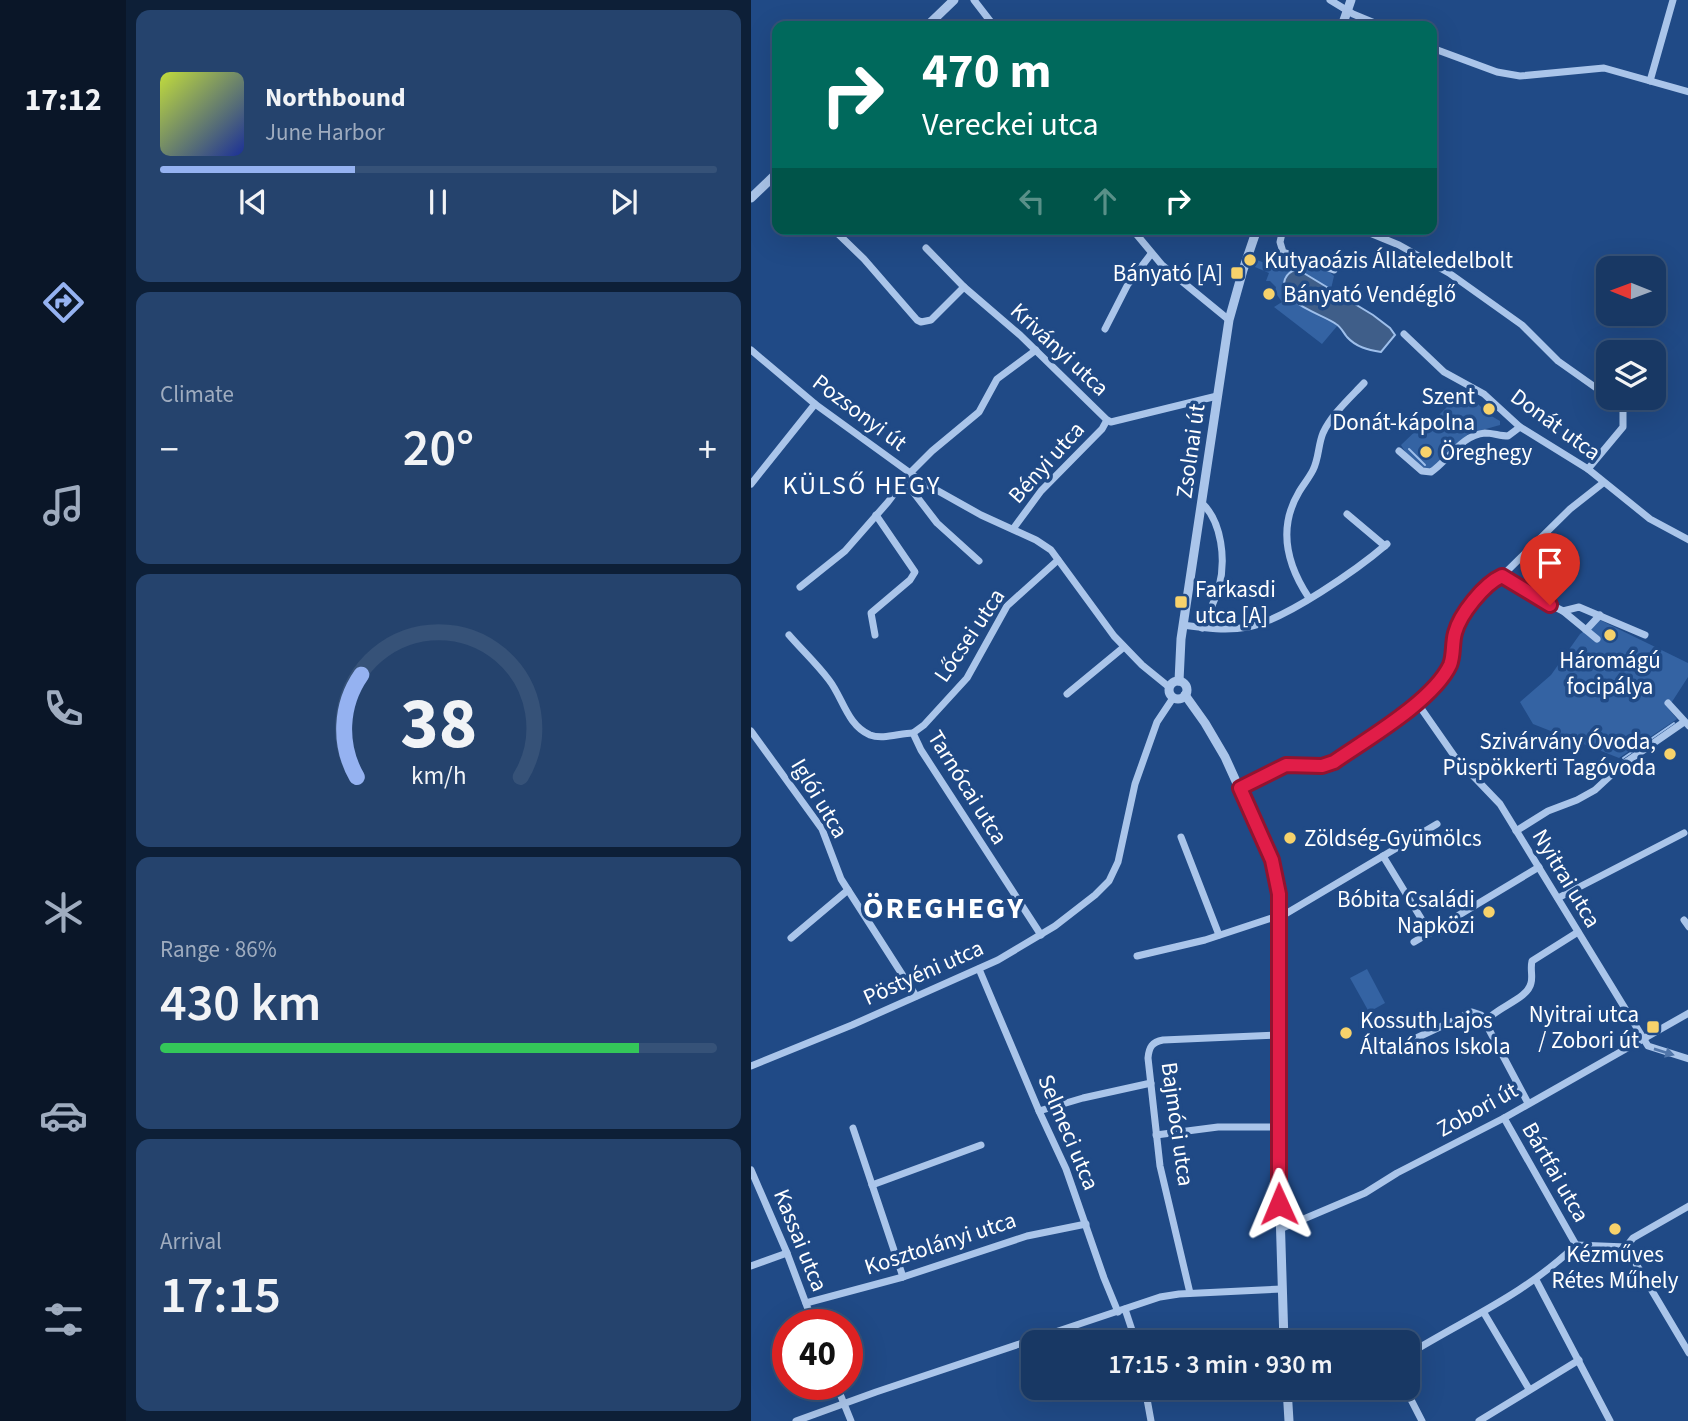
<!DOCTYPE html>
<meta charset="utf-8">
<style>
body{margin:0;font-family:"Source Sans 3",sans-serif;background:#25436d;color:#f1f3f6;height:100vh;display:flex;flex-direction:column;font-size:26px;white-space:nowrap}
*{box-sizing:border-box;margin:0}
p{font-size:23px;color:#9facbf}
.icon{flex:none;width:38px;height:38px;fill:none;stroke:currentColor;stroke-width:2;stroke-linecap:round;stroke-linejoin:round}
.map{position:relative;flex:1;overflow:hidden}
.side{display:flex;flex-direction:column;gap:10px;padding:10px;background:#0d1f37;width:625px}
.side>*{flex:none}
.top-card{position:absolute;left:21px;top:21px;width:665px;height:214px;border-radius:14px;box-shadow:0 7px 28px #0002,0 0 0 2px #365278;background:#00695c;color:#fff;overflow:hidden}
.needle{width:46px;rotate:271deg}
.controls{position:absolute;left:845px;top:256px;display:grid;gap:14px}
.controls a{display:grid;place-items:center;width:70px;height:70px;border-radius:14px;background:#183864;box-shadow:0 7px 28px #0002,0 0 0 2px #365278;font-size:35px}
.speed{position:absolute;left:21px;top:1309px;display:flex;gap:14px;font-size:35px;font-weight:700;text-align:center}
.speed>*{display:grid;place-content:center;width:91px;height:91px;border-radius:50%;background:#183864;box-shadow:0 7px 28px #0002,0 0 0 2px #365278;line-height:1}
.speed .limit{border:10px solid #d22;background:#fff;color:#111}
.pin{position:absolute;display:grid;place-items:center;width:60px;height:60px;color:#fff;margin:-72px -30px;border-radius:50% 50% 50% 0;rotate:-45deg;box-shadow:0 0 7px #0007}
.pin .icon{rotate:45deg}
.me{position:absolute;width:77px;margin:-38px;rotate:359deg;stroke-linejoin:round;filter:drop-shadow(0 0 5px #0008)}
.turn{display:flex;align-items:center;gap:24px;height:147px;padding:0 35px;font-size:32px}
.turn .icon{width:91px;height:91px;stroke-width:2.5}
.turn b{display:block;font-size:49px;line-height:60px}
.lanes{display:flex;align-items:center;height:66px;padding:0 35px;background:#0003;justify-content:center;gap:35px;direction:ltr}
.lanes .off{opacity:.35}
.big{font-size:52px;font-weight:600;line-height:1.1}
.side .widget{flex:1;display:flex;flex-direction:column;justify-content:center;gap:10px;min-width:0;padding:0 24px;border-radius:14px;background:#25436d}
.side .dial{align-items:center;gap:0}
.dial svg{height:182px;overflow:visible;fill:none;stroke:#365278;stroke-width:7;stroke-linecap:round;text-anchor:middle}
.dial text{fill:#f1f3f6;stroke:none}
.song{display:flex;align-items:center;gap:21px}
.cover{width:84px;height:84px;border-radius:10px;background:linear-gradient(135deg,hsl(70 70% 55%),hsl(230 70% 35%))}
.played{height:7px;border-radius:4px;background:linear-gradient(90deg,#95b2f1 35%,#365278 35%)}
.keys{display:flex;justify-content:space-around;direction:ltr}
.heat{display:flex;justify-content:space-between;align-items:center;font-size:38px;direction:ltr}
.charge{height:10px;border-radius:5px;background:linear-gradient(90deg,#34c759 86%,#365278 0)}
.trip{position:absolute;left:270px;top:1330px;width:399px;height:70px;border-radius:14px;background:#183864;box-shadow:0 7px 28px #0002,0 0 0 2px #365278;font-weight:600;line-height:70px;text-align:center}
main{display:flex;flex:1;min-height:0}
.dock{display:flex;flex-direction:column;width:126px;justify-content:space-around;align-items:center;background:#0a1628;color:#9facbf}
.dock .icon{width:49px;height:49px}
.dock .on{color:#95b2f1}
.dock b{font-size:32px;color:#f1f3f6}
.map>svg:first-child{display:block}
.green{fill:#3463a3}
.water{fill:#3f5e89;stroke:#9ebfeb;stroke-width:2}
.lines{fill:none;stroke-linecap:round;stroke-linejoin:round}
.stream{stroke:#9ebfeb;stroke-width:2}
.minor{stroke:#aac5ea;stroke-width:7}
.tertiary{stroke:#aac5ea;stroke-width:9}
.oneway{fill:#5075a9}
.route-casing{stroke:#92132f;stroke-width:18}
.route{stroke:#e11d48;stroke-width:12}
.poi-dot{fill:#f7d26b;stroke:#204a86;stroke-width:2.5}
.labels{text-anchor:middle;stroke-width:7;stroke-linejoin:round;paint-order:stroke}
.poi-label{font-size:23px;fill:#fff;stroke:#204a86;text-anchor:start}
.street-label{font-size:23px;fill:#fff;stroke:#204a86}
.quarter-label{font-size:26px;letter-spacing:2px;fill:#fff;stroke:#204a86}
.district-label{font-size:30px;font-weight:bold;letter-spacing:2px;fill:#fff;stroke:#204a86}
</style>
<main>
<nav class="dock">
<b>17:12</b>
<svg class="icon on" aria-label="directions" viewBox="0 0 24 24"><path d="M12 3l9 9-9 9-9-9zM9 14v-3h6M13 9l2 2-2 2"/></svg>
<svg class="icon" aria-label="music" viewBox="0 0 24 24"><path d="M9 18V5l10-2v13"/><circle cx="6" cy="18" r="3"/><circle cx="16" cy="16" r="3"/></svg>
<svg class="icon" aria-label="phone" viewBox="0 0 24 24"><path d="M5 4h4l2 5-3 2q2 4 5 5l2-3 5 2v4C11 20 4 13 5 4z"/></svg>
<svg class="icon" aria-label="climate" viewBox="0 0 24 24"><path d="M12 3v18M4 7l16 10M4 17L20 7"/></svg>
<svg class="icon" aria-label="car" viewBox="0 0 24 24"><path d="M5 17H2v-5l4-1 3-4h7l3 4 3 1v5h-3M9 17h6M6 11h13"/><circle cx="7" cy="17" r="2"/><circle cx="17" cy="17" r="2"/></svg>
<svg class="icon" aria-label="filters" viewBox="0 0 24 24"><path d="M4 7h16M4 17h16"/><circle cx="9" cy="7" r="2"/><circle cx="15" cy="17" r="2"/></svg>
</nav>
<section class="side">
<div class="widget">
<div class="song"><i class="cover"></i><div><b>Northbound</b><p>June Harbor</p></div></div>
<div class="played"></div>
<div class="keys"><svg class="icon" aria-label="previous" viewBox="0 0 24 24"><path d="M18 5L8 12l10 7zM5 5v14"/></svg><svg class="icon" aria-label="pause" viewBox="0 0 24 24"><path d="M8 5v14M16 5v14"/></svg><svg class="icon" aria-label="next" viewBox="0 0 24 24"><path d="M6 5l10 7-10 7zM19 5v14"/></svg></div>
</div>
<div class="widget"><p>Climate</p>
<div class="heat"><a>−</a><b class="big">20°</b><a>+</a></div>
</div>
<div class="widget dial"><svg viewBox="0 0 100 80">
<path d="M14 69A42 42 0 1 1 86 69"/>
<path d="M14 69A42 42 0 0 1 16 24" stroke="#95b2f1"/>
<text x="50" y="56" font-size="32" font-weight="700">38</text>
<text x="50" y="72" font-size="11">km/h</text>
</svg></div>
<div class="widget"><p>Range · 86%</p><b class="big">430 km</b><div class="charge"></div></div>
<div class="widget"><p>Arrival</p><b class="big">17:15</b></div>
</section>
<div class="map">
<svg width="938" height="1421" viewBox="0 0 938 1421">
<rect width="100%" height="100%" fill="#204a86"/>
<g class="green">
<path d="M522 251 532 253 534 262 541 258 574 268 583 276 580 289 537 296 569 317 587 325 571 344 523 307 531 302 524 292 525 287 519 281H515L518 273 504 267 506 260 514 263 516 257 520 258Z"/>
<path d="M712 391 714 393 710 397 719 406 724 401V404L726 403 737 414 749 421V425L717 434 683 467 675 470 656 455 650 445 676 420 680 423Z"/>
<path d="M849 620 937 663V677L917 708 926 719 868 758 782 724 769 702 800 675 829 634Z"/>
<path d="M616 969 634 1003 618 1012 599 978Z"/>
</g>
<path class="water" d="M546 269 622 315 639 328 644 335 630 352C617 350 605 347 596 337 592 332 590 327 585 324 572 314 526 303 534 279 536 274 540 271 546 269Z"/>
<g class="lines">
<g class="stream">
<path d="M658 449 674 465"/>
<path d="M872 758 923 723"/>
</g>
<g class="minor">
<path d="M223 0 243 26"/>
<path d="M579 0 602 14 631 26"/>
<path d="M681 48 746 72 769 76 853 68 938 92"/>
<path d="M899 81 922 0"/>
<path d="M82 229 113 259 166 320 170 322 180 320 213 287"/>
<path d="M381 229 411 265 478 320"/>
<path d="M532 229 529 242 532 252 583 270"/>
<path d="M609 229 648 245 698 273 771 325 807 361 858 397"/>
<path d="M175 248 213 287 269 335 356 420 360 422 466 396"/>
<path d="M354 329 377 284 400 254"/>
<path d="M653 334 693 372 733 394 769 427 837 469 899 519 938 540"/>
<path d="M0 350 64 404 173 483 230 515 285 540 300 550 363 636 391 665 418 687"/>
<path d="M648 451 671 471 680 472C698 460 710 435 734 433 742 433 749 436 757 436L769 427"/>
<path d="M837 469 872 427V410L858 397"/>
<path d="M153 480 186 523 228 561"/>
<path d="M0 484 64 404"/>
<path d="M451 503C471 522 475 560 468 587 464 601 457 614 451 628"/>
<path d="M596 514 634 546"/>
<path d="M262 529 290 491 351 429 356 420"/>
<path d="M751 576 786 598 812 611 846 639"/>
<path d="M49 587 94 551 137 502 159 473 181 451 228 412 246 379 285 350"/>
<path d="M558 598C536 565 526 529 548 492 552 485 558 478 562 470 568 458 567 445 572 433 580 415 599 398 613 383"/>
<path d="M812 611 828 607 894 635"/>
<path d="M432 625C454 628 475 631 497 627 534 620 607 569 636 544"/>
<path d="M835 630 849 615"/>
<path d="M38 635C51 650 66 664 78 680 92 698 96 725 119 735 132 740 149 733 162 733L170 750 290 935"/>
<path d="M124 635 120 613 159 580 164 572 125 515"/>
<path d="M316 694 373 647"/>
<path d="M917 703 938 726"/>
<path d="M667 704 704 757 749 804 897 1046 938 1059"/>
<path d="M0 731 71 829 90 879 165 996"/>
<path d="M162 733 173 725 216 678 256 606 307 560"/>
<path d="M489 788 535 765 571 766 583 762C616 739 682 701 699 665 703 655 701 643 704 633 709 614 733 583 751 576L819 509 852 483"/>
<path d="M765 831 797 811 826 800 844 790 871 765 933 722"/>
<path d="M430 837 468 935"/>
<path d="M632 856 679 933"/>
<path d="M807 898 933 833"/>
<path d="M933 920 938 927"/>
<path d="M40 938 97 890"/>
<path d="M663 942 788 867"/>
<path d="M386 956 454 940 536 913 686 824"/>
<path d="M228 969 288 1111 315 1169 353 1278 367 1312"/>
<path d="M661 1040 721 1012 730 1015 734 1022"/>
<path d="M0 1066 101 1025 247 960 304 926 344 895 358 881 367 862 384 784 406 722 422 698"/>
<path d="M777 1103 734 1022C745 1007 777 999 780 983 782 976 779 969 781 961L827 932"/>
<path d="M288 1111 332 1098 400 1083"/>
<path d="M753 1118 825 1245"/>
<path d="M102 1128 152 1277"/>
<path d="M405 1135 467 1127H528"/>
<path d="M0 1170 36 1253 63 1325"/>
<path d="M121 1185 230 1145"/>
<path d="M529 1229 614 1193 646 1173 753 1118 938 1013"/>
<path d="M875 1247 938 1353"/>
<path d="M875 1247 882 1238 938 1206"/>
<path d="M0 1266 36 1253"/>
<path d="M785 1280 859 1421"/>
<path d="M439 1293 409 1166 397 1058C398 1047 401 1042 412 1040L528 1035"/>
<path d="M55 1303 152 1277 276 1236 335 1224"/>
<path d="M374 1309 385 1342"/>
<path d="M733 1313 778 1389"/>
<path d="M656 1355C716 1318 773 1295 825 1245L875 1247"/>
<path d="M85 1384 100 1421"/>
<path d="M394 1388 400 1421"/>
<path d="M654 1388 671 1421"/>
<path d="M45 1421 125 1392 409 1297 428 1294 531 1289"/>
<path d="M728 1421 828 1360"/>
</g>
<g class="tertiary">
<path d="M176 26 203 0"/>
<path d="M591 26 600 0"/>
<path d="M0 198 26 173"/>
<path d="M428 681 430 639 478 320 492 270 506 229"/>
<circle cx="427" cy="690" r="9"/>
<path d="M434 695 454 723 474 757 517 852 527 884 529 915 528 1179 533 1342"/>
<path d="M536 1388 538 1421"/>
</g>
</g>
<defs><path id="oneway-solid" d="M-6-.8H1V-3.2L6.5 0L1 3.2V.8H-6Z" transform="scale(1.75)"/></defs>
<use class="oneway" href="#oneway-solid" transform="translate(913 1052) rotate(17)"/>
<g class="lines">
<g class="route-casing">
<path id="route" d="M528 1204V894L521 860 489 788 535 765 571 766 583 762C616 739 682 701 699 665 703 655 701 644 704 633 709 614 733 584 751 576L799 605"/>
</g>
<use href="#route" class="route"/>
</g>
<g class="poi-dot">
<circle cx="499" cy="260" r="7"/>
<rect x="479" y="266" width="14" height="14" rx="3.5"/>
<circle cx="518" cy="294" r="7"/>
<circle cx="738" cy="409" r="7"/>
<circle cx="675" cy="452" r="7"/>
<rect x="423" y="595" width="14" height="14" rx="3.5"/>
<circle cx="859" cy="635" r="7"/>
<circle cx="919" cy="754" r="7"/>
<circle cx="539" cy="838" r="7"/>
<circle cx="738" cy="912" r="7"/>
<rect x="895" y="1020" width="14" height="14" rx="3.5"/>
<circle cx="595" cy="1033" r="7"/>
<circle cx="864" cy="1229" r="7"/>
</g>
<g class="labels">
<g class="poi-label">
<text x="513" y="268">Kutyaoázis Állateledelbolt</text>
<text x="472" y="281" text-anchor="end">Bányató [A]</text>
<text x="532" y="302">Bányató Vendéglő</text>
<text x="724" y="404" text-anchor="end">Szent<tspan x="724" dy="26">Donát-kápolna</tspan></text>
<text x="689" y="460">Öreghegy</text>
<text x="444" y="597">Farkasdi<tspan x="444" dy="26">utca [A]</tspan></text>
<text x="859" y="668" text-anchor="middle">Háromágú<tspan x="859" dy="26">focipálya</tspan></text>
<text x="905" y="749" text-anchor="end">Szivárvány Óvoda,<tspan x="905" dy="26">Püspökkerti Tagóvoda</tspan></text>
<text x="553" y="846">Zöldség-Gyümölcs</text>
<text x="724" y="907" text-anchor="end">Bóbita Családi<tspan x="724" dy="26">Napközi</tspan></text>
<text x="888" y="1022" text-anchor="end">Nyitrai utca<tspan x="888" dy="26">/ Zobori út</tspan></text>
<text x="609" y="1028">Kossuth Lajos<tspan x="609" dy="26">Általános Iskola</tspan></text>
<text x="864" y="1262" text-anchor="middle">Kézműves<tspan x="864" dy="26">Rétes Műhely</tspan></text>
</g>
<g class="street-label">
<text transform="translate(309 349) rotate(43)" y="8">Kriványi utca</text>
<text transform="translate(109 412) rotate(37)" y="8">Pozsonyi út</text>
<text transform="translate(805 424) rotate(36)" y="8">Donát utca</text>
<text transform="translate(439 451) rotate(-82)" y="8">Zsolnai út</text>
<text transform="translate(295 462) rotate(-48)" y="8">Bényi utca</text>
<text transform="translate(218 635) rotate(-56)" y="8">Lőcsei utca</text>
<text transform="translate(217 787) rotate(58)" y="8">Tarnócai utca</text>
<text transform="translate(69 798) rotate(59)" y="8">Iglói utca</text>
<text transform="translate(816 878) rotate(59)" y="8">Nyitrai utca</text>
<text transform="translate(172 972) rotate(-24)" y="8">Pöstyéni utca</text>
<text transform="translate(726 1109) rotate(-29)" y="8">Zobori út</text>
<text transform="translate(427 1124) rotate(82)" y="8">Bajmóci utca</text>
<text transform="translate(318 1132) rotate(67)" y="8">Selmeci utca</text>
<text transform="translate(805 1172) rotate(60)" y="8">Bártfai utca</text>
<text transform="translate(50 1240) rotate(68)" y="8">Kassai utca</text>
<text transform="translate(189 1243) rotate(-18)" y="8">Kosztolányi utca</text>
</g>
<g class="quarter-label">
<text x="111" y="494">KÜLSŐ HEGY</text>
</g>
<g class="district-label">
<text x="193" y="918">ÖREGHEGY</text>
</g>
</g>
</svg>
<div class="controls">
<a><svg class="needle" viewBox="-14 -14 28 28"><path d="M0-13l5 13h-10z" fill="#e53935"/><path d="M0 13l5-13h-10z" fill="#9facbf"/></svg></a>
<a><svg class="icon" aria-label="layers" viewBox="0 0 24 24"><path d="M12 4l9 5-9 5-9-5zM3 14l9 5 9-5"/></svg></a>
</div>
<div class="speed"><div class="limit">40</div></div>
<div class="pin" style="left:799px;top:605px;background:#d93025"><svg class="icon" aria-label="arrive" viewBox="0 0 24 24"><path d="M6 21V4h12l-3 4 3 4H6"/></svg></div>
<svg class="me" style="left:528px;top:1204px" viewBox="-20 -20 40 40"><path d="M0-17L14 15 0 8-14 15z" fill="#e11d48" stroke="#fff" stroke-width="4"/></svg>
<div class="trip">17:15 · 3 min · 930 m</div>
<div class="top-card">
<div class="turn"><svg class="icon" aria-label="right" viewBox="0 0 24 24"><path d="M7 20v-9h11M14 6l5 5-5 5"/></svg><div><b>470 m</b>Vereckei utca</div></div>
<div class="lanes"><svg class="icon off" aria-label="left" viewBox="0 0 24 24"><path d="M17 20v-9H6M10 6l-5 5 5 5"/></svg><svg class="icon off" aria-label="ahead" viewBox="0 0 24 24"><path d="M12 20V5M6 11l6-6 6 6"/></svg><svg class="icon" aria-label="right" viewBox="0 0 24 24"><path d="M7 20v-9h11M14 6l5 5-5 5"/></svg></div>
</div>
</div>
</main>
